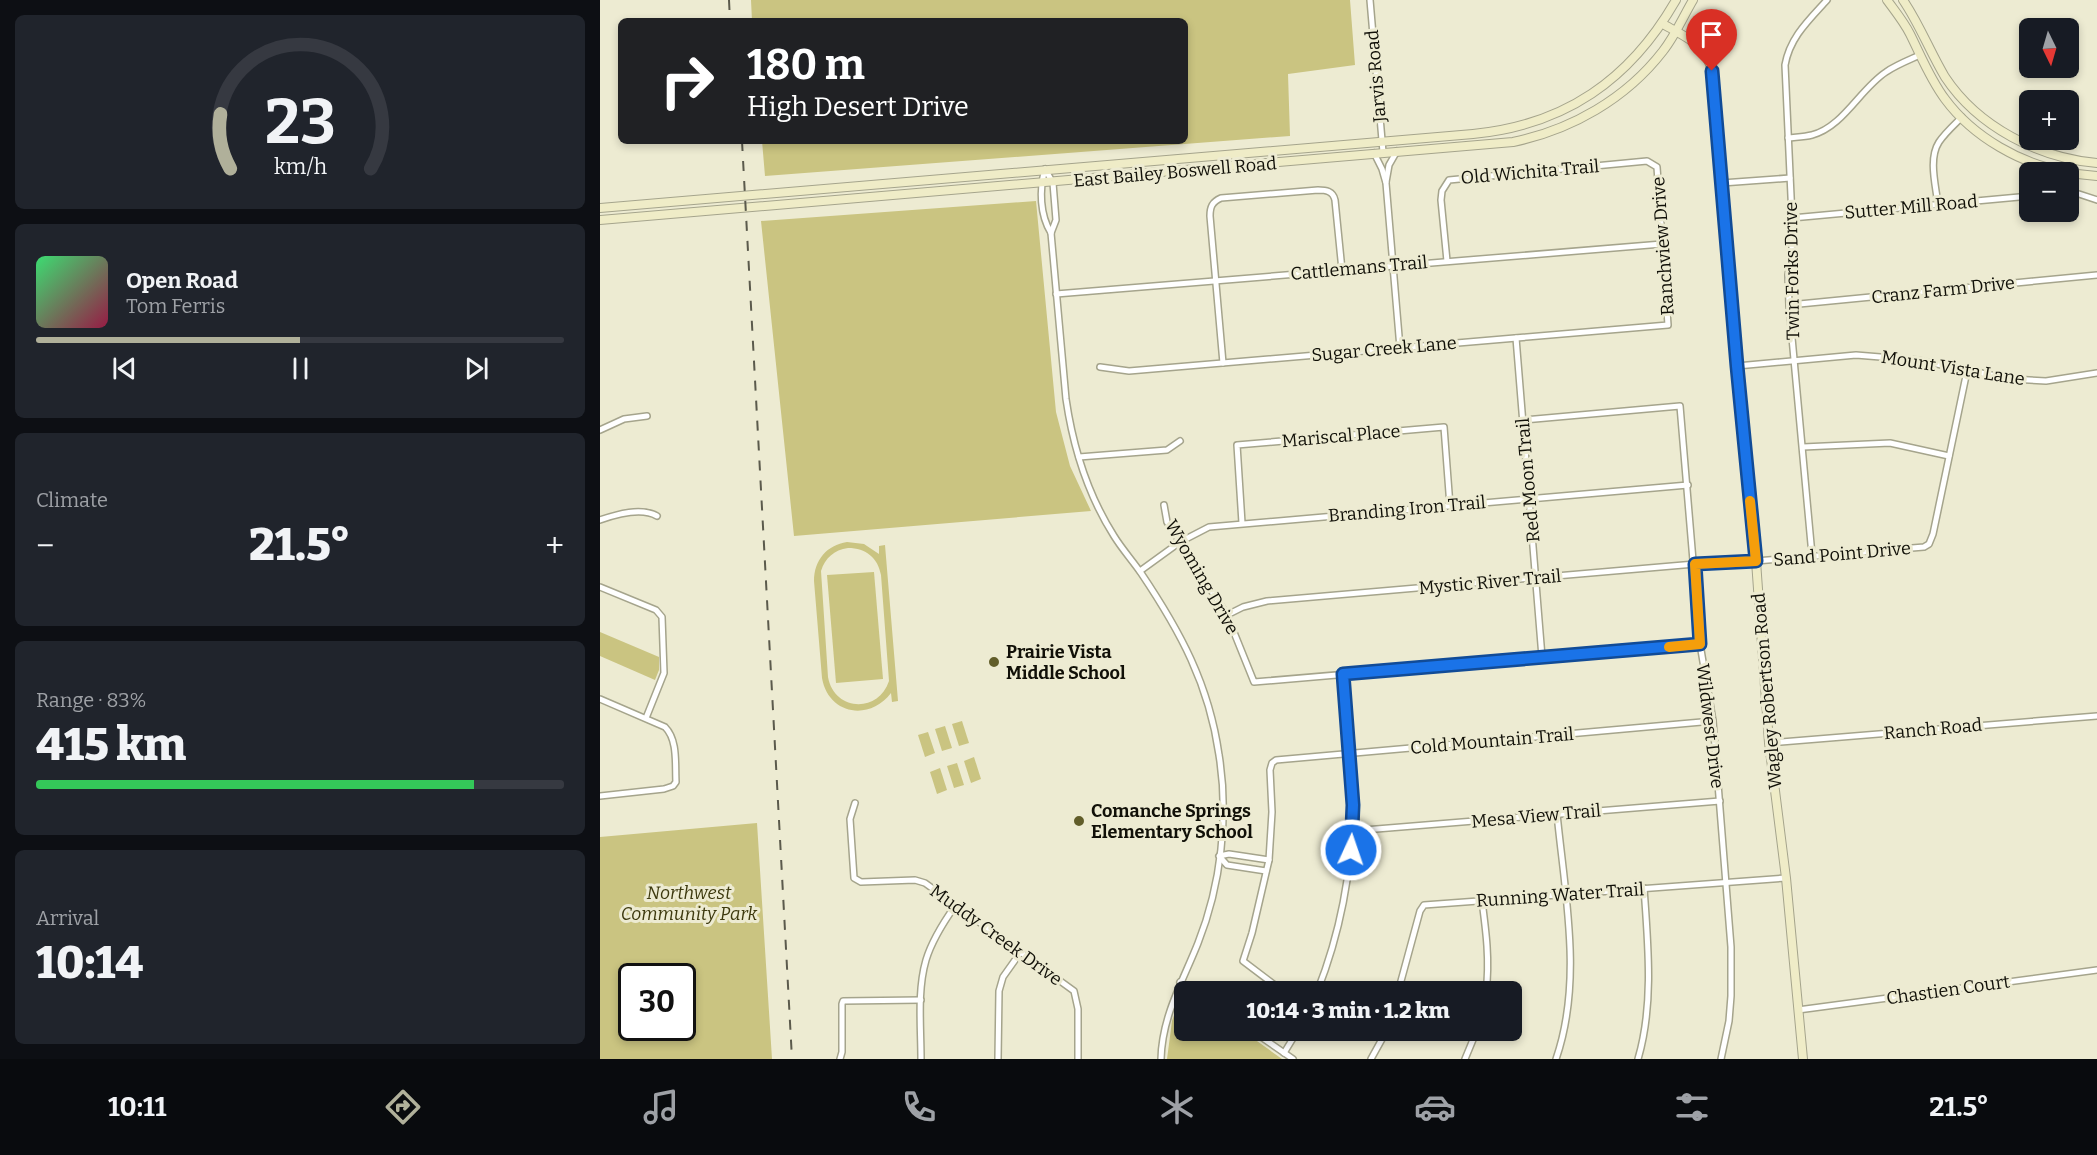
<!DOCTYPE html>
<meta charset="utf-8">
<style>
body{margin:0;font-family:Bitter,serif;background:#20242c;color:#f1f3f6;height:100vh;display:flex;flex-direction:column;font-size:22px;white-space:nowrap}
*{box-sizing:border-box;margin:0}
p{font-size:20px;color:#9ea1a6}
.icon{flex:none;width:33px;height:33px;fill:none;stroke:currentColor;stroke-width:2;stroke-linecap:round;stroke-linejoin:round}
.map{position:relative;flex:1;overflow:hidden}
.details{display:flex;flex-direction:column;gap:15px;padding:15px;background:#0d0f14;width:600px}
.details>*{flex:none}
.guide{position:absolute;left:18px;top:18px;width:570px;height:126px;border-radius:9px;box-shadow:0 3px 9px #0003;background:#202124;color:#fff;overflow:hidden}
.needle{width:39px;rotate:175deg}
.controls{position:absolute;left:1419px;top:18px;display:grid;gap:12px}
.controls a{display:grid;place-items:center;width:60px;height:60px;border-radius:9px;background:#171b24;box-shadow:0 3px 9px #0003;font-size:30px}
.speed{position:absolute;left:18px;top:963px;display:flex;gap:12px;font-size:30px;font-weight:700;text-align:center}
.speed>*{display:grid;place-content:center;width:78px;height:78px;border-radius:50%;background:#171b24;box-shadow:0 3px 9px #0003;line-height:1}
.speed .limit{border:3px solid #111;border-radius:9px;background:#fff;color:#111}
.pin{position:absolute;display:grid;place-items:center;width:51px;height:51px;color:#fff;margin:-62px -26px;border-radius:50% 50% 50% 0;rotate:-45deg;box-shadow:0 0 6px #0007}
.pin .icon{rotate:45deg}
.me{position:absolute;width:66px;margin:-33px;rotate:3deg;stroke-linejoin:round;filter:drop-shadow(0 0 4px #0008)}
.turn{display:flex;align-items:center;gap:21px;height:126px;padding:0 30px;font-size:27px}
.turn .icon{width:78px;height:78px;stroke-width:2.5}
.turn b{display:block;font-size:42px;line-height:51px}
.big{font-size:45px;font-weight:800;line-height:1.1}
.details .widget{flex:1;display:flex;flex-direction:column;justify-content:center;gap:9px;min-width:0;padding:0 21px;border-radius:9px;background:#20242c}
.details .dial{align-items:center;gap:0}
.dial svg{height:156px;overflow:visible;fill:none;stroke:#363941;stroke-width:7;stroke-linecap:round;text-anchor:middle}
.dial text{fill:#f1f3f6;stroke:none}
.song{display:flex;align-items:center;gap:18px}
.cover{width:72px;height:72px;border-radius:9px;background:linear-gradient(135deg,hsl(140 70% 55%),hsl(340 70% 35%))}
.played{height:6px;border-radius:3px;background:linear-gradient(90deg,#b0b09a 50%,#363941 50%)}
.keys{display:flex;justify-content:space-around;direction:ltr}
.heat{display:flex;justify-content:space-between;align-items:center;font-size:33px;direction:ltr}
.charge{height:9px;border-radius:4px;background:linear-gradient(90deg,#34c759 83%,#363941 0)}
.trip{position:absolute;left:574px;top:981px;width:348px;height:60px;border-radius:9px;background:#171b24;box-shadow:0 3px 9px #0003;font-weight:800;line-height:60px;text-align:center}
.menu{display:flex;height:96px;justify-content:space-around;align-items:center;background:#090b0e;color:#9ea1a6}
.menu .icon{width:42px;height:42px}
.menu .selected{color:#b0b09a}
.menu b{font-size:27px;color:#f1f3f6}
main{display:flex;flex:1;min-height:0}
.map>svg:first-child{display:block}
.green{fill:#cac481;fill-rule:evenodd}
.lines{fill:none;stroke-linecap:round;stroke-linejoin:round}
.street-casing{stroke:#a5a48c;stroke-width:8}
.secondary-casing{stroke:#a5a48c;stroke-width:10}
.street{stroke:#fff;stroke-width:5}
.secondary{stroke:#efecc7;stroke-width:8}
.rail{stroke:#5b5a4c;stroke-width:2;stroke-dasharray:10 10;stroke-linecap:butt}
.route-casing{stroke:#114b97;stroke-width:15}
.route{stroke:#1a73e8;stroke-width:10}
.slow{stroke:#f59e0b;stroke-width:10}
.poi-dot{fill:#615d29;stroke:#edebd2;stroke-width:2}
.labels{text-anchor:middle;stroke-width:6;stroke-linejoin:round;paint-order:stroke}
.street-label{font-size:18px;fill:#111008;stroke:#edebd2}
.poi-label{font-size:18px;font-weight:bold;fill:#111008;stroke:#edebd2;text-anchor:start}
.park-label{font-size:18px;font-style:italic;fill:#3d390e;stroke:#edebd2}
</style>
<main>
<section class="details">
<div class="widget dial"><svg viewBox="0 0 100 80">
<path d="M14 69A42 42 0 1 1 86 69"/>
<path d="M14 69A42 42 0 0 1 9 41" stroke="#b0b09a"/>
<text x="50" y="56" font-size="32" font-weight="700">23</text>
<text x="50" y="72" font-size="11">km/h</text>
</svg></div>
<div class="widget">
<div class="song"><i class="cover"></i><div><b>Open Road</b><p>Tom Ferris</p></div></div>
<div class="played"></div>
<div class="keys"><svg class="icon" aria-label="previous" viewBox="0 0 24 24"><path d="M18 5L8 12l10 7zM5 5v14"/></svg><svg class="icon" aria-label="pause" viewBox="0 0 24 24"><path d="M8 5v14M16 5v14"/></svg><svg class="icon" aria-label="next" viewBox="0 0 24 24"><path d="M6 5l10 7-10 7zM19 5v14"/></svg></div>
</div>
<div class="widget"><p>Climate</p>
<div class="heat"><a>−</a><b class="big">21.5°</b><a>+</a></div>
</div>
<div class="widget"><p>Range · 83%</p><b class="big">415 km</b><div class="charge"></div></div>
<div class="widget"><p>Arrival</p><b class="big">10:14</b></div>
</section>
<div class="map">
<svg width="1497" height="1059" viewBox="0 0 1497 1059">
<rect width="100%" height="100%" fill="#edebd2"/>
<g class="green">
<path d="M151 0H750L755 65 688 74 690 136 165 176 162 141H585V21H152Z"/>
<path d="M436 201 456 412 470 466 491 511 194 536 161 221Z"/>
<path d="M247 542 264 544 279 554V546L285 545 298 701 292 702 291 693C269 722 228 714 222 678L214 581C214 560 227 545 247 542ZM248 548C266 548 278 558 281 575L289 681C278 714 234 711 228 677L221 571C225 558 234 550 248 548Z"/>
<path d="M274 572 283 679 236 683 227 575Z"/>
<path d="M0 632 59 657V670L55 680 0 656Z"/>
<path d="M362 721 369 743 359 746 352 724Z"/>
<path d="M345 726 352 748 342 751 335 729Z"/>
<path d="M328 732 335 753 325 757 318 735Z"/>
<path d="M374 757 381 779 371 783 364 761Z"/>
<path d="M357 763 364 785 354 788 347 766Z"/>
<path d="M340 768 347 790 337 794 330 772Z"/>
<path d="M157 823 172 1059H0V837ZM82 976V1028H32V976Z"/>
<path d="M585 992V1030L643 1031 682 1059H567L572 1021 582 993 588 991Z"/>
</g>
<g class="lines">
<g class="street-casing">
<g id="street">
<path d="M770 0 783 152"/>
<path d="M1188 138C1196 137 1204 137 1212 135 1243 127 1260 89 1286 72 1296 65 1309 60 1320 55"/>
<path d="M774 153 782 169 786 183 800 348"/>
<path d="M445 169 453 183 456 220 451 233 466 399C473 447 488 495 514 536 522 549 532 560 541 573 580 631 609 684 619 755 629 816 621 885 598 943 583 981 562 1016 561 1059"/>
<path d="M445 169C439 190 440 215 451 233"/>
<path d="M786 182 789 165 797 151"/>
<path d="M1122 183 1190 178"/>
<path d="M1468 194H1479L1497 200"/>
<path d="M1338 205C1336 186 1328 159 1339 142 1345 133 1354 125 1362 117"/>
<path d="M1192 218 1430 196"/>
<path d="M456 294 1062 244"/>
<path d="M1189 305 1497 275"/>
<path d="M916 338 942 657"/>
<path d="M623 363 610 216C610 207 612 202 621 198L718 190C726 190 733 191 735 200L742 270"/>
<path d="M1137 366 1256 355 1317 360 1411 379 1446 381 1497 373"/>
<path d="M500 367 529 371 1068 325 1057 167 1047 161 849 180 842 191 841 200 847 261"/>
<path d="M923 420 1080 406 1100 644 1113 721 1131 947V996L1129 1021 1121 1059"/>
<path d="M0 430 24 419 47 416"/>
<path d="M1203 447 1290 443 1349 456"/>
<path d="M479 457 567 450 580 441"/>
<path d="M564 505 567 522 627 615 654 682 1100 644"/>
<path d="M0 520C17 514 41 507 57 516"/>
<path d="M642 523 637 445 844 427 850 506"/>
<path d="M1212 555 1189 305 1188 275 1192 249V218L1185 65C1190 37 1209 20 1227 0"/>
<path d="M540 571 580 542 609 527 1088 485"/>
<path d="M0 587 56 610 62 617 64 673 46 718"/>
<path d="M627 615 643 607 667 601 1095 564 1156 561 1324 547 1329 544 1333 534 1367 371"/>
<path d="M0 699 65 727C78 740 75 764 76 782L73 786 64 789 0 796"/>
<path d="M1169 743 1497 716"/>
<path d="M255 803 250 819 254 878 261 882 315 880 325 883 474 991 478 1009V1059"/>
<path d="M752 831 1120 801"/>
<path d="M666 871 627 865 619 856 629 854 669 860"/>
<path d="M882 901C886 931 890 961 886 992"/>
<path d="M580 982 594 992"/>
<path d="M684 992 643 961 652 933 669 860 672 812 670 770 672 763 676 760 1113 721"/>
<path d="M717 992C740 934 752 869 753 807 753 763 746 718 743 674"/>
<path d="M798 992 820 911 824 905 1186 878"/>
<path d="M1198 1010 1497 970"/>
<path d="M651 1030 693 1059"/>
<path d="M684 1053 698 1030"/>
<path d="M240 1059 242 1052V1004L243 1001 321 1000"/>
<path d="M321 1059C321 1027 317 991 326 960 332 940 343 923 355 906"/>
<path d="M398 1059 399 991 403 977 420 953"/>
<path d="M771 1059 787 1030"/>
<path d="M865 1059 877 1030"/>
<path d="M956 1059C983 981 965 895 957 814"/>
<path d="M1038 1059C1054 1005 1048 944 1044 888"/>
</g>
</g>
<g class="secondary-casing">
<g id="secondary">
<path d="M1287 0C1295 11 1304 22 1310 34 1321 56 1330 79 1345 99 1373 137 1422 165 1468 172"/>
<path d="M1303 0C1320 25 1330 52 1345 77 1378 127 1439 158 1497 163"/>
<path d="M1063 24C1085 37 1105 43 1112 71L1137 366 1156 561 1169 743 1186 878 1203 1059"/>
<path d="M1468 173 1497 176"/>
<path d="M0 208 873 134C965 125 1030 80 1076 0"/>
<path d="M0 220 913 142C971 130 1026 99 1063 51 1075 36 1083 17 1093 0"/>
</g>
</g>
<use href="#street" class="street"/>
<use href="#secondary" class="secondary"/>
<g class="rail">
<path d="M129 0 130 21"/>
<path d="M142 141 192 1059"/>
</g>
</g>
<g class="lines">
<g class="route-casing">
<path id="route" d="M751 850 753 805 743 674 1100 644 1095 564 1156 561 1137 366 1112 71"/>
</g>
<use href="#route" class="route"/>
<path class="slow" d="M1069 647 1100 644 1095 564 1156 561 1150 501"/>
</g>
<g class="poi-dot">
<circle cx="394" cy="662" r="6"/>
<circle cx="479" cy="821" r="6"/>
</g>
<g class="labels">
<g class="street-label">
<text transform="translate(776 76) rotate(-95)" y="6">Jarvis Road</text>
<text transform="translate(575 172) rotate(-5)" y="6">East Bailey Boswell Road</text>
<text transform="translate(930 172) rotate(-5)" y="6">Old Wichita Trail</text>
<text transform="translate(1311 207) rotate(-5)" y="6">Sutter Mill Road</text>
<text transform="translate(1063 246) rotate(-94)" y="6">Ranchview Drive</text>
<text transform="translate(759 268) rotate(-5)" y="6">Cattlemans Trail</text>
<text transform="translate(1192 271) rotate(-91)" y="6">Twin Forks Drive</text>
<text transform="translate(1343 290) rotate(-6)" y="6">Cranz Farm Drive</text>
<text transform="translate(784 349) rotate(-5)" y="6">Sugar Creek Lane</text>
<text transform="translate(1353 368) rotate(9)" y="6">Mount Vista Lane</text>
<text transform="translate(741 436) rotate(-5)" y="6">Mariscal Place</text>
<text transform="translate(928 480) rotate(-95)" y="6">Red Moon Trail</text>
<text transform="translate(807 509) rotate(-5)" y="6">Branding Iron Trail</text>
<text transform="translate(1242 554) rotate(-5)" y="6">Sand Point Drive</text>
<text transform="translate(602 577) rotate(60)" y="6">Wyoming Drive</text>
<text transform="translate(890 582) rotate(-5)" y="6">Mystic River Trail</text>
<text transform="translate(1167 691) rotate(-95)" y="6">Wagley Robertson Road</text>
<text transform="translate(1110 726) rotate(83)" y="6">Wildwest Drive</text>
<text transform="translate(1333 729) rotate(-5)" y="6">Ranch Road</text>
<text transform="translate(892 741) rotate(-5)" y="6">Cold Mountain Trail</text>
<text transform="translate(936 816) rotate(-5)" y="6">Mesa View Trail</text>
<text transform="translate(960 895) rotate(-4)" y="6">Running Water Trail</text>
<text transform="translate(396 935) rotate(36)" y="6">Muddy Creek Drive</text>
<text transform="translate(1348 990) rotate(-8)" y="6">Chastien Court</text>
</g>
<g class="poi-label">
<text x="406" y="658">Prairie Vista<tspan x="406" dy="21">Middle School</tspan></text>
<text x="491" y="817">Comanche Springs<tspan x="491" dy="21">Elementary School</tspan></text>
</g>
<g class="park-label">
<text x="89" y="899">Northwest<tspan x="89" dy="21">Community Park</tspan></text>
</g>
</g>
</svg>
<div class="controls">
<a><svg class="needle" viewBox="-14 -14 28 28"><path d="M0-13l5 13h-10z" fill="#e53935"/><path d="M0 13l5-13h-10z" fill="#9ea1a6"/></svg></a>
<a>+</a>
<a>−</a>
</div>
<div class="speed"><div class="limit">30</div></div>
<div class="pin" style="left:1112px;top:71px;background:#d93025"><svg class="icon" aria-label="arrive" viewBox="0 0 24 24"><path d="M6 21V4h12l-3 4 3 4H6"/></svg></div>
<svg class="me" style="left:751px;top:850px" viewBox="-20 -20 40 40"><circle r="17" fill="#1a73e8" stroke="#fff" stroke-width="3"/><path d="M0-11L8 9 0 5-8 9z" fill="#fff"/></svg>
<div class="trip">10:14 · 3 min · 1.2 km</div>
<div class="guide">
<div class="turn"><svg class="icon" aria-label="right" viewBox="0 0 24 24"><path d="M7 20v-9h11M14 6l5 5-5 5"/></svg><div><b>180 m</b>High Desert Drive</div></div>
</div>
</div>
</main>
<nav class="menu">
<b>10:11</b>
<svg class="icon selected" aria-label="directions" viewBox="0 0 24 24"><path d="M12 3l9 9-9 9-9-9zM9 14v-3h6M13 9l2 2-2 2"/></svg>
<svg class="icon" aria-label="music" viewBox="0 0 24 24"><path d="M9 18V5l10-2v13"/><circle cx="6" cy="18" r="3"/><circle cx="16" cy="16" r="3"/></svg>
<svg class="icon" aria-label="phone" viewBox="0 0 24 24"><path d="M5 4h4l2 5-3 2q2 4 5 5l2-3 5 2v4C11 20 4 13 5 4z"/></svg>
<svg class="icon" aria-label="climate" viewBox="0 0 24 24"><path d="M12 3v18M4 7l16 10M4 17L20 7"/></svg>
<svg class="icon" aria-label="car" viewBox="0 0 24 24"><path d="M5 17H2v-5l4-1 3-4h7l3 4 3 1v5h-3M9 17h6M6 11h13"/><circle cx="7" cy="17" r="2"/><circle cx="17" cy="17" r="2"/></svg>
<svg class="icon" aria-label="filters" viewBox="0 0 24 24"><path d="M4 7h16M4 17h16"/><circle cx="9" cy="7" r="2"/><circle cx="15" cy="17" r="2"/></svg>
<b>21.5°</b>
</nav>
